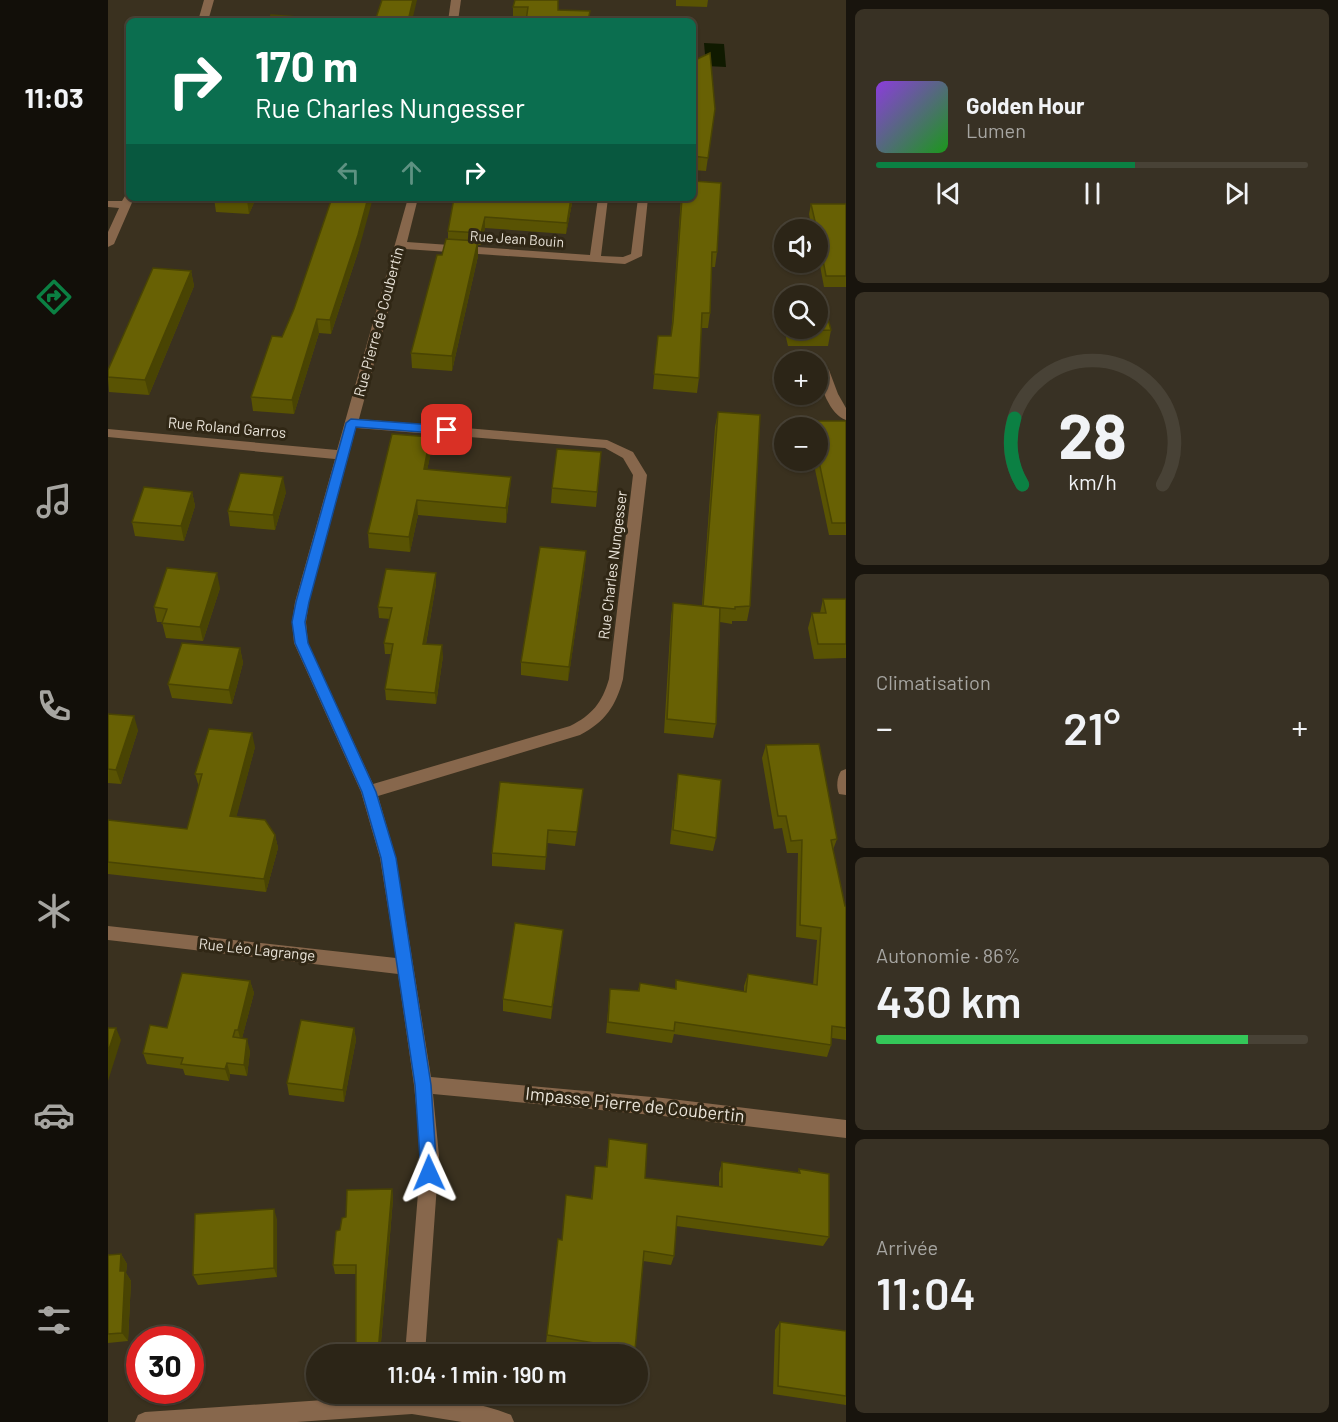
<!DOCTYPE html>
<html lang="fr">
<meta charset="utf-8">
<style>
body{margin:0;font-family:Barlow,sans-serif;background:#383124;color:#f1f3f6;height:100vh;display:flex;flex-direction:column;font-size:22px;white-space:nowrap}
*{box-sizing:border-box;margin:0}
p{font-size:20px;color:#a6a5a1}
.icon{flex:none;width:33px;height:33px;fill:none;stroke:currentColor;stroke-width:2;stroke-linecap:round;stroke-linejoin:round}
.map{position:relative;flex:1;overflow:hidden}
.panel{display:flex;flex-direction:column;gap:9px;padding:9px;background:#18140d;width:492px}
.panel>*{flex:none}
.top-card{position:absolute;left:18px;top:18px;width:570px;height:183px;border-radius:9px;box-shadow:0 2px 4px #0004,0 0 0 2px #484236;background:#0b6e4f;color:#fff;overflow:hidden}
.fabs{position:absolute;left:666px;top:219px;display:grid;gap:12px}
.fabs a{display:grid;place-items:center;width:54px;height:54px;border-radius:50%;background:#2c2517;box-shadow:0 2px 4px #0004,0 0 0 2px #484236;font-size:30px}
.speed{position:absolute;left:18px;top:1326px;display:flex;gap:12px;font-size:30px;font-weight:700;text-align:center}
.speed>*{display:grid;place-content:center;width:78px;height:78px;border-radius:50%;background:#2c2517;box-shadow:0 2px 4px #0004,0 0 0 2px #484236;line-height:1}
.speed .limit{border:9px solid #d22;background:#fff;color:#111}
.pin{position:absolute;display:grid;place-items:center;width:51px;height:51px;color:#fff;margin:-26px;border-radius:12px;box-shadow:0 3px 9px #0006}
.me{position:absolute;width:66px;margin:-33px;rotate:359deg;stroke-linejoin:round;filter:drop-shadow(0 0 4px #0008)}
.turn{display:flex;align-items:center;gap:21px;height:126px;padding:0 30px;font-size:27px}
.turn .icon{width:78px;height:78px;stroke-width:2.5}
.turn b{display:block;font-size:42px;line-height:51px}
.lanes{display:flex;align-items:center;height:57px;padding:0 30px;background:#0003;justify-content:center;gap:30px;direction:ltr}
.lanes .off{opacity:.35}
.big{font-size:45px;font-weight:600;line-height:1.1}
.panel .card{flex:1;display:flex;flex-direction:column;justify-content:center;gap:9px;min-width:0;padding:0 21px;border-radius:9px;background:#383124}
.panel .dial{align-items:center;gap:0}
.dial svg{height:156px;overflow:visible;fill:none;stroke:#484236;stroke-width:7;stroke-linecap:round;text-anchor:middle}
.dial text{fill:#f1f3f6;stroke:none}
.song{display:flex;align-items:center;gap:18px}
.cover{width:72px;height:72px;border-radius:9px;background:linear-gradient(135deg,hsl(270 70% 55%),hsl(120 70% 35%))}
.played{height:6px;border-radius:3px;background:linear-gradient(90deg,#0b8043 60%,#484236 60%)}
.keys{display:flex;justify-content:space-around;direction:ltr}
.heat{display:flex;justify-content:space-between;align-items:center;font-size:33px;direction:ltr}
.charge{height:9px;border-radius:4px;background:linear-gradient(90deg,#34c759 86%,#484236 0)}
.trip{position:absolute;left:198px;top:1344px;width:342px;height:60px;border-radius:30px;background:#2c2517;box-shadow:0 2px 4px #0004,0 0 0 2px #484236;font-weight:600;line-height:60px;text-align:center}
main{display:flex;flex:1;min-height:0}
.menu{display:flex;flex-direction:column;width:108px;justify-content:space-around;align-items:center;background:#120f09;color:#a6a5a1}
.menu .icon{width:42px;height:42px}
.menu .selected{color:#0b8043}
.menu b{font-size:27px;color:#f1f3f6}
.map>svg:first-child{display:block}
.water{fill:#101a00}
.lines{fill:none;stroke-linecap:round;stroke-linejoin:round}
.minor{fill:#87674c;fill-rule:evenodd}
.wall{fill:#595303}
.shaded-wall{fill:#494403}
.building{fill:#686104;stroke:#494403;stroke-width:1.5}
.route{fill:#1a73e8;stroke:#114b97;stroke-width:1.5}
.labels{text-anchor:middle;stroke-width:6;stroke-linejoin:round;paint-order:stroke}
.far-street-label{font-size:14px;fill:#eae4d9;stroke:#302715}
.street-label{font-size:15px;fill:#eae4d9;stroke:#302715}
.near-street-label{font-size:18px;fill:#eae4d9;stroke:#302715}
</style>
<main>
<nav class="menu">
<b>11:03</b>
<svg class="icon selected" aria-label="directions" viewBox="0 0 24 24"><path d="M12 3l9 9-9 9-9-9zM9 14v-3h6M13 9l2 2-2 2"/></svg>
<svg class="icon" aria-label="music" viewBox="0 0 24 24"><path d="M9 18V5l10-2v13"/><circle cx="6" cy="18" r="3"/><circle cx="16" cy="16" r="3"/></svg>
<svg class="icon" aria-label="phone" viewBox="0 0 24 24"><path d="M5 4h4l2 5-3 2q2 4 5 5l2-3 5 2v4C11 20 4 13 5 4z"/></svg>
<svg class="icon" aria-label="climate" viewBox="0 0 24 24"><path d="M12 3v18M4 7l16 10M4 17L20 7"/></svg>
<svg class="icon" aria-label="car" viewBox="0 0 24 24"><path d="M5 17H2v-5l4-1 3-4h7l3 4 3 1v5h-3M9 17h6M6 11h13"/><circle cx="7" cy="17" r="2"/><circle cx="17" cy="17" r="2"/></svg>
<svg class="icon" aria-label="filters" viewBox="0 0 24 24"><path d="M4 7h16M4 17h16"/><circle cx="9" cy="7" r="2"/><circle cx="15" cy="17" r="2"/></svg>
</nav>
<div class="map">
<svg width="738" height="1422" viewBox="0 0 738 1422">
<rect width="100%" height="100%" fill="#3a311f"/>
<path class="water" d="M596 43 616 44 618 67 598 66Z"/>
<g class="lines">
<g class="minor">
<path d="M96 0H106L100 21H90Z"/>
<path d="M343 0H353L350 21H340Z"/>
<path d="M21 195V198H26L6 244 0 247V232L11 208 0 207V201H14L17 196Z"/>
<path d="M300 198H310L299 242 482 255 490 198H500L493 256 515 257 523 254 530 198H540L534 256 517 264 297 249 251 419 499 440 525 452 539 475 515 679C508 706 497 722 472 735L270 796 288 858 323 1077 555 1098 738 1120V1138L555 1116 325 1094 331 1156 317 1354H297L313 1156 306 1085 290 974 0 940V926L288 958 272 858 253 792 186 643 184 622 187 602 227 459 0 437V429L229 450ZM248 428 497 448 515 458 525 475 501 679C494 703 484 715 462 726L265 784 200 643 198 622 201 602Z"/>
<path d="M715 366 721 370 730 394 738 408V420C722 415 711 385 710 369Z"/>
<path d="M738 769V795L731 794C728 787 729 777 733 771Z"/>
<path d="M304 1394C337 1399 372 1402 403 1415L406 1422H354L304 1414 189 1422H27L30 1415 37 1412Z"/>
</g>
</g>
<g class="wall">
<path d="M407 0 450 10 418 18H405V7Z"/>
<path d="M568 0H600L599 7 568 6Z"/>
<path d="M585 61 607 109 598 171 585 170Z"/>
<path d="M106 198H148L141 214 108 212Z"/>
<path d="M346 198H465L458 234 377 228 373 245H370V256L344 371 304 368 303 353 340 239V231Z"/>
<path d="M573 198H585L609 252 607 267H604L602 313 600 328H593L591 378 589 393 545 389 550 336H563Z"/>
<path d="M703 204H738V287H716L710 255V230H704L701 214Z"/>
<path d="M251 249 223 334 211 333 186 414 145 411 143 397 174 337Z"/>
<path d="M83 271 86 286 41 395 1 392 0 377Z"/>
<path d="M675 297H676V328H710L723 330 720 346H680L672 312Z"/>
<path d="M610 412 642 606 639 621H624V624L612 622 608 724 605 738 556 733 563 617 565 603 594 606 607 427Z"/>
<path d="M702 421H738V535H721L705 460H710V428H700Z"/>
<path d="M322 437 323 452 319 470 402 491 398 523 310 515 302 552 261 548 260 533Z"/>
<path d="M493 452 488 507 443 503 444 488Z"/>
<path d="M84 492 87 506 76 541 27 536 24 522Z"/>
<path d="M178 492 167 530 122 526 120 511Z"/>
<path d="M478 551 477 566 460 681 413 675V662Z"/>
<path d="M328 573V584L318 644 335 656 328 704 278 700 277 689 283 654H277L276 643 282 619 271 618 270 607Z"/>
<path d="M112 588 95 641 58 638 54 622H49L46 607Z"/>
<path d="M715 599H738V658L706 659 700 628 704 613H712Z"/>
<path d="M132 648 135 663 124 704 64 698 60 684Z"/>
<path d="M0 714 30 730 13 784 0 783Z"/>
<path d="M658 745 729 839 725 850 737 906H738V1040L724 1038 723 1045 719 1057 566 1034 564 1043 498 1033 502 989 530 991 532 983 567 989 568 980 636 992V986L640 974 705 985 709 940 688 937 690 853H679L674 828 666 829 654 758Z"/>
<path d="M147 747 128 817 167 835 170 848 158 892 0 874V820L79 829 91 787 87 774Z"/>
<path d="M570 774 608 838 605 851 562 844 568 788Z"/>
<path d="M473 803 467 846 439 843 437 870 384 866V853Z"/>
<path d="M455 930 443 1019 395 1011V999Z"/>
<path d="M142 981 146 993 134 1038 142 1051 139 1076 122 1074 121 1081 77 1075 75 1069 39 1064 35 1053 59 1028Z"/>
<path d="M246 1028 248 1040 236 1102 181 1095 179 1083Z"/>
<path d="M501 1139 537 1178 611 1187V1173L614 1162 690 1173 691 1169 721 1237 715 1246 568 1226 566 1256 563 1265 535 1261 527 1350 526 1354H506L438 1343 450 1239 453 1240 483 1199 487 1166 498 1167Z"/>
<path d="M284 1189 285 1199 272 1354H248V1274H227L225 1265 232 1230 238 1217Z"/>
<path d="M169 1219V1277L90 1285 85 1275Z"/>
<path d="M13 1254 19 1264 18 1273 23 1281 20 1341 0 1343V1255Z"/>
<path d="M672 1322 738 1331V1405L665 1394 667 1330Z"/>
</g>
<g class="shaded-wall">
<path d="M305 0H309L304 21H300Z"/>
<path d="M140 198H148L141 214 139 200Z"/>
<path d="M260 198H265L251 249 223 334 222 320Z"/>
<path d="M463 198H465L458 234 459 223Z"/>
<path d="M377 217V228L373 245V233Z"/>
<path d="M370 241V256L344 371V356Z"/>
<path d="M83 271 86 286 41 395 37 380Z"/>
<path d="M209 319 211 333 186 414 184 400Z"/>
<path d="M322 437 323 452 316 484V469Z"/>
<path d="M175 477 178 492 167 530 165 515Z"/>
<path d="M403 477 402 491 398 523V508Z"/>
<path d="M84 492 87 506 76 541 73 526Z"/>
<path d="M309 500 310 515 302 552 301 537Z"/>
<path d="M478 551 477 566 460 681 461 667Z"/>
<path d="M109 573 112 588 95 641 92 627Z"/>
<path d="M328 573V584L316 655 315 644Z"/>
<path d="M334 645 335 656 328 704 327 693Z"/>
<path d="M132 648 135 663 124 704 121 690Z"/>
<path d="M26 716 30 730 13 784 8 770Z"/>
<path d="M144 733 147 747 125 830 122 816Z"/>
<path d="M167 835 170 848 158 892 156 879Z"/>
<path d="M455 930 454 942 443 1019 444 1007Z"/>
<path d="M142 981 146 993 133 1042 130 1030Z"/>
<path d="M8 1028 13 1040 0 1081V1052Z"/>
<path d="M246 1028 248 1040 236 1102 235 1090Z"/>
<path d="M139 1039 142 1051 139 1076 136 1065Z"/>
<path d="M119 1063 122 1074 121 1081 117 1069Z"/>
<path d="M284 1189 285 1199 272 1354H270Z"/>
<path d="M166 1209 169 1219V1277L166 1268Z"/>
<path d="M13 1254 19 1264 18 1273 23 1281 20 1341 14 1333 12 1271Z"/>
</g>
<g class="building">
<path d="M274 0H305L300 21H267Z"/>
<path d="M407 0H450V10L482 11 480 21H418L420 7H405Z"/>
<path d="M163 15 203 18 201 21H161Z"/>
<path d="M602 53 607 109 600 158 585 156V61Z"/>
<path d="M585 181 613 183 609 252H604L602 313H594L591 378 546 374 550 336H563L565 322 574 198H585Z"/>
<path d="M122 198H140L139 200Z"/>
<path d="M224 198H260L250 235 222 320 209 319 184 400 143 397 164 336 174 337 186 309Z"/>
<path d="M346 198H463L459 223 377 217 373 233 340 231Z"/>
<path d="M703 204H738V276H718L710 234V230H709Z"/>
<path d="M338 239 370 241 344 356 303 353 329 255H334Z"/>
<path d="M45 268 83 271 37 380 0 377V370Z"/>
<path d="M710 297H714L723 330 683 331V328H710Z"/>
<path d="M610 412 652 415 642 606 627 607V609L595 606Z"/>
<path d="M702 421H738V523H724L710 457V428H703Z"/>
<path d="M284 434 322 437 316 469 403 477 398 508 309 500 301 537 260 533Z"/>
<path d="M449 449 493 452 489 492 444 488Z"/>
<path d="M132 473 175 477 165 515 120 511Z"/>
<path d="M36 487 84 492 73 526 24 522Z"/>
<path d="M432 547 478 551 461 667 413 662Z"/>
<path d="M59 568 109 573 92 627 54 623 59 609 46 607Z"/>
<path d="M278 569 328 573 315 644 334 645 327 693 277 689 285 644 276 643 284 608 270 607Z"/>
<path d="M715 599H738V644H710L704 613H718Z"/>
<path d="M565 603 612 608 608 724 559 719Z"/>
<path d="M74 643 132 648 121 690 60 684Z"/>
<path d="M0 714 26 716 8 770 0 769Z"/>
<path d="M101 729 144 733 122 816 157 820 167 835 156 879 0 862V820L79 829 94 774H87Z"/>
<path d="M711 744 729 839 723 840 737 906H738V1028L724 1026 723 1045 567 1022 566 1031 500 1022 502 989 531 991 532 983 568 989V980L638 992 640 974 709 985 713 928 692 925 694 840 683 841 678 816H670L658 745Z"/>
<path d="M570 774 613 780 608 838 565 830Z"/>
<path d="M392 782 475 789 469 832 440 830 438 857 384 853Z"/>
<path d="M407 923 455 930 444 1007 395 999Z"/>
<path d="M74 973 142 981 130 1030H127L125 1037 139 1039 136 1065 119 1063 117 1069 73 1064 75 1058 35 1053 42 1025 59 1028Z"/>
<path d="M193 1020 246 1028 235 1090 179 1083Z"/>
<path d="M0 1028H8L0 1052Z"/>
<path d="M501 1139 539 1144 537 1178 614 1187V1162L692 1173 691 1169 721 1174V1237L569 1216 566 1256 536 1251 527 1350 439 1335 450 1239 454 1240 458 1195 484 1199 487 1166 499 1167Z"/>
<path d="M284 1189 270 1353 248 1352V1265H225L228 1231 232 1230 234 1218 238 1217 239 1190Z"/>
<path d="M166 1209V1268L85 1275 87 1214Z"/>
<path d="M13 1254 12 1271H17L14 1333 0 1334V1255Z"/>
<path d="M672 1322 738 1331V1396L670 1386Z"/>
</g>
<path class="route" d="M243 419 339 426 345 430 339 434 248 427 201 602 197 622 200 643 268 792 288 858 323 1085 329 1173 327 1179 321 1181 315 1179 313 1173 307 1085 273 858 254 792 187 643 184 622 188 602 238 423Z"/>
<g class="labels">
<g class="far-street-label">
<text transform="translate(409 239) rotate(4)" y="5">Rue Jean Bouin</text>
</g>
<g class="street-label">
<text transform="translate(271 322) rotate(-75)" y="5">Rue Pierre de Coubertin</text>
<text transform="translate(119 428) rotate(5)" y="5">Rue Roland Garros</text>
<text transform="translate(505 565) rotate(-83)" y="5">Rue Charles Nungesser</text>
<text transform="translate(149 950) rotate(6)" y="5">Rue Léo Lagrange</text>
</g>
<g class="near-street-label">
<text transform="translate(527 1105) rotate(6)" y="6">Impasse Pierre de Coubertin</text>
</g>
</g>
</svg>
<div class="fabs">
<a><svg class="icon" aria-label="sound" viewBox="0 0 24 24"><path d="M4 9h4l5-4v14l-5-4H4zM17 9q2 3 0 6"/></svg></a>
<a><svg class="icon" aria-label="search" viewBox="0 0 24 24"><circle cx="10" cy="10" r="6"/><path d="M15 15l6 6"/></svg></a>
<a>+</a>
<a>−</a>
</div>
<div class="speed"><div class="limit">30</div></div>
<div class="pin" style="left:339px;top:430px;background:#d93025"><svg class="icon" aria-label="arrive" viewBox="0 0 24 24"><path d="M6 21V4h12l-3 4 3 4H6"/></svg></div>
<svg class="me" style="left:321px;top:1173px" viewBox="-20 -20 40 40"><path d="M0-17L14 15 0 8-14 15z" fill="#1a73e8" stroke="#fff" stroke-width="4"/></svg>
<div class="trip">11:04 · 1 min · 190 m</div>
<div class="top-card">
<div class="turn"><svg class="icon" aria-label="right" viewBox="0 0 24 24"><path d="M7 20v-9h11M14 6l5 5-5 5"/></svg><div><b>170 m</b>Rue Charles Nungesser</div></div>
<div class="lanes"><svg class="icon off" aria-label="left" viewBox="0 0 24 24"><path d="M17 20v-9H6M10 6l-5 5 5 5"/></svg><svg class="icon off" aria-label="ahead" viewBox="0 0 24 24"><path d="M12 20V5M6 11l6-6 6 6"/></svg><svg class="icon" aria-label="right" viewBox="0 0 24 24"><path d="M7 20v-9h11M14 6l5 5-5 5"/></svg></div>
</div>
</div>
<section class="panel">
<div class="card">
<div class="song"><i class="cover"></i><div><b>Golden Hour</b><p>Lumen</p></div></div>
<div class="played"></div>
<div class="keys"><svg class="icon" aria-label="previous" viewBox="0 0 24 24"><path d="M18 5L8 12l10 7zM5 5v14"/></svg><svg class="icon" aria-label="pause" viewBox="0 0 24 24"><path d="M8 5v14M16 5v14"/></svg><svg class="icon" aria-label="next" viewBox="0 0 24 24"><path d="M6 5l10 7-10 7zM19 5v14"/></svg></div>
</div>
<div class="card dial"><svg viewBox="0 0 100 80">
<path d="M14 69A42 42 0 1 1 86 69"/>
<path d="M14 69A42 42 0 0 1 10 35" stroke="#0b8043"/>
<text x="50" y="56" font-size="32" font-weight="700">28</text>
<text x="50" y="72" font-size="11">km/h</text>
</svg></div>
<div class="card"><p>Climatisation</p>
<div class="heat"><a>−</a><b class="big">21°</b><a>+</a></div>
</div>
<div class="card"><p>Autonomie · 86%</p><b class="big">430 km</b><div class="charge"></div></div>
<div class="card"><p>Arrivée</p><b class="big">11:04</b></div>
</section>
</main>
